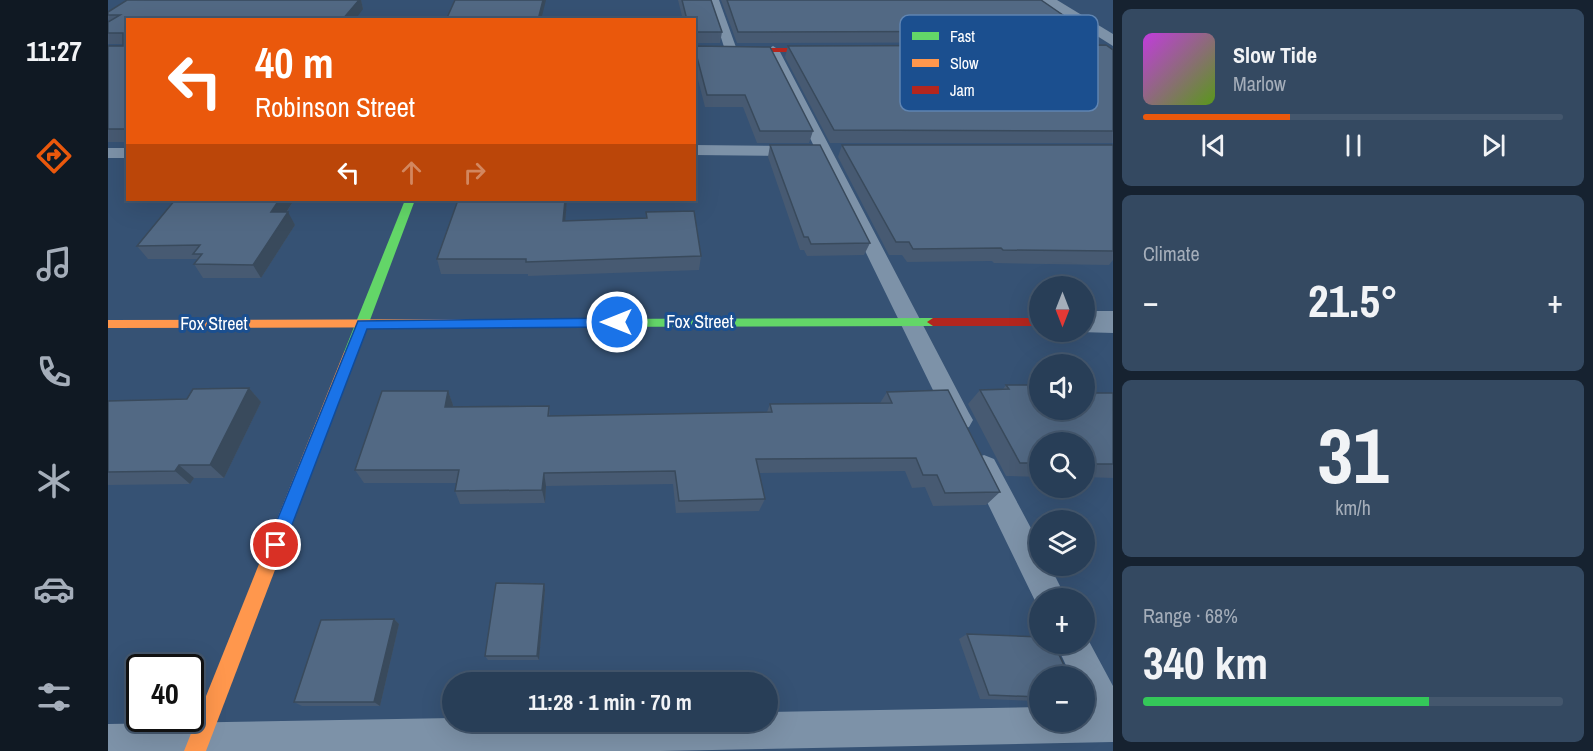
<!DOCTYPE html>
<meta charset="utf-8">
<style>
body{margin:0;font-family:"Archivo Narrow",sans-serif;background:#344961;color:#f1f3f6;height:100vh;display:flex;flex-direction:column;font-size:22px;white-space:nowrap}
*{box-sizing:border-box;margin:0}
p{font-size:20px;color:#a5aeba}
.icon{flex:none;width:33px;height:33px;fill:none;stroke:currentColor;stroke-width:2;stroke-linecap:round;stroke-linejoin:round}
.map{position:relative;flex:1;overflow:hidden}
.panel{display:flex;flex-direction:column;gap:9px;padding:9px;background:#162230;width:480px}
.panel>*{flex:none}
.top-card{position:absolute;left:18px;top:18px;width:570px;height:183px;border-radius:0px;box-shadow:0 6px 24px #0002,0 0 0 2px #44576d;background:#ea580c;color:#fff;overflow:hidden}
.needle{width:39px;rotate:180deg}
.buttons{position:absolute;left:921px;top:276px;display:grid;gap:12px}
.buttons a{display:grid;place-items:center;width:66px;height:66px;border-radius:50%;background:#283e57;box-shadow:0 6px 24px #0002,0 0 0 2px #44576d;font-size:30px}
.speed{position:absolute;left:18px;top:654px;display:flex;gap:12px;font-size:30px;font-weight:700;text-align:center}
.speed>*{display:grid;place-content:center;width:78px;height:78px;border-radius:50%;background:#283e57;box-shadow:0 6px 24px #0002,0 0 0 2px #44576d;line-height:1}
.speed .limit{border:3px solid #111;border-radius:9px;background:#fff;color:#111}
.pin{position:absolute;display:grid;place-items:center;width:51px;height:51px;color:#fff;margin:-26px;border:3px solid #fff;border-radius:50%;box-shadow:0 2px 6px #0007}
.me{position:absolute;width:66px;margin:-33px;rotate:270deg;stroke-linejoin:round;filter:drop-shadow(0 0 4px #0008)}
.turn{display:flex;align-items:center;gap:21px;height:126px;padding:0 30px;font-size:27px}
.turn .icon{width:78px;height:78px;stroke-width:2.5}
.turn b{display:block;font-size:42px;line-height:51px}
.lanes{display:flex;align-items:center;height:57px;padding:0 30px;background:#0003;justify-content:center;gap:30px;direction:ltr}
.lanes .off{opacity:.35}
.big{font-size:45px;font-weight:800;line-height:1.1}
.panel .widget{flex:1;display:flex;flex-direction:column;justify-content:center;gap:9px;min-width:0;padding:0 21px;border-radius:9px;background:#344961}
.panel .dial{align-items:center;gap:0}
.dial b{font-size:78px;line-height:1}
.song{display:flex;align-items:center;gap:18px}
.cover{width:72px;height:72px;border-radius:9px;background:linear-gradient(135deg,hsl(290 70% 55%),hsl(90 70% 35%))}
.played{height:6px;border-radius:3px;background:linear-gradient(90deg,#ea580c 35%,#44576d 35%)}
.keys{display:flex;justify-content:space-around;direction:ltr}
.heat{display:flex;justify-content:space-between;align-items:center;font-size:33px;direction:ltr}
.charge{height:9px;border-radius:4px;background:linear-gradient(90deg,#34c759 68%,#44576d 0)}
.trip{position:absolute;left:334px;top:672px;width:336px;height:60px;border-radius:30px;background:#283e57;box-shadow:0 6px 24px #0002,0 0 0 2px #44576d;font-weight:800;line-height:60px;text-align:center}
main{display:flex;flex:1;min-height:0}
.menu{display:flex;flex-direction:column;width:108px;justify-content:space-around;align-items:center;background:#101923;color:#a5aeba}
.menu .icon{width:42px;height:42px}
.menu .current{color:#ea580c}
.menu b{font-size:27px;color:#f1f3f6}
.map>svg:first-child{display:block}
.lines{fill:none;stroke-linecap:round;stroke-linejoin:round}
.lane{fill:#7d92a8;fill-rule:evenodd}
.street{fill:#7d92a8;fill-rule:evenodd}
.fast{fill:#63d668;fill-rule:evenodd}
.slow{fill:#ff974d;fill-rule:evenodd}
.jam{fill:#b3261e;fill-rule:evenodd}
.wall{fill:#475a72}
.shaded-wall{fill:#394a5c}
.building{fill:#526984;stroke:#394a5c;stroke-width:1.5}
.route{fill:#1a73e8;stroke:#114b97;stroke-width:1.5}
.labels{text-anchor:middle;stroke-width:6;stroke-linejoin:round;paint-order:stroke}
.street-label{font-size:18px;fill:#fff;stroke:#1b4f8f}
.key{fill:#1b4f8f;stroke:#5f84b1;stroke-width:1.5}
.key-label{font-size:16px;fill:#fff}
</style>
<main>
<nav class="menu">
<b>11:27</b>
<svg class="icon current" aria-label="directions" viewBox="0 0 24 24"><path d="M12 3l9 9-9 9-9-9zM9 14v-3h6M13 9l2 2-2 2"/></svg>
<svg class="icon" aria-label="music" viewBox="0 0 24 24"><path d="M9 18V5l10-2v13"/><circle cx="6" cy="18" r="3"/><circle cx="16" cy="16" r="3"/></svg>
<svg class="icon" aria-label="phone" viewBox="0 0 24 24"><path d="M5 4h4l2 5-3 2q2 4 5 5l2-3 5 2v4C11 20 4 13 5 4z"/></svg>
<svg class="icon" aria-label="climate" viewBox="0 0 24 24"><path d="M12 3v18M4 7l16 10M4 17L20 7"/></svg>
<svg class="icon" aria-label="car" viewBox="0 0 24 24"><path d="M5 17H2v-5l4-1 3-4h7l3 4 3 1v5h-3M9 17h6M6 11h13"/><circle cx="7" cy="17" r="2"/><circle cx="17" cy="17" r="2"/></svg>
<svg class="icon" aria-label="filters" viewBox="0 0 24 24"><path d="M4 7h16M4 17h16"/><circle cx="9" cy="7" r="2"/><circle cx="15" cy="17" r="2"/></svg>
</nav>
<div class="map">
<svg width="1005" height="751" viewBox="0 0 1005 751">
<rect width="100%" height="100%" fill="#365274"/>
<g class="lines">
<g class="lane">
<path d="M601 0H611L629 50 627 53 617 50Z"/>
<path d="M665 46 671 50 861 413 865 420 861 427 852 430 843 427 659 50Z"/>
<path d="M586 145 692 146 700 151 692 156 586 155Z"/>
<rect x="0" y="148" width="20" height="10"/>
<path d="M876 455 886 459 932 545V566H942L958 598H932L931 609 862 467 866 459Z"/>
<path d="M976 632 1005 686V742L553 751H0V724L345 718V722H660V712L932 707V722H976V676H963L948 644H976Z"/>
</g>
<g class="street">
<path d="M932 0H949L1005 34V46Z"/>
<path d="M976 311H1005V333L972 332H976Z"/>
</g>
<g class="fast">
<path d="M297 200H307L250 352 248 355H238L236 352Z"/>
<path d="M825 318 831 322 825 326 436 327 430 323 436 319Z"/>
</g>
<g class="slow">
<path d="M436 319 442 323 436 327 0 328V320Z"/>
<path d="M243 347 250 352 98 751H76L236 352Z"/>
</g>
<g class="jam">
<path d="M586 48H724L727 50 724 52H586Z"/>
<path d="M825 318H932V326H825L819 322Z"/>
</g>
</g>
<g class="wall">
<path d="M19 0H253L255 9 20 20V142H0V46H15V44H0V22L1 21 0 19V12Z"/>
<path d="M570 0H603L614 32 612 43H586V20H575Z"/>
<path d="M613 0H933L978 31 971 42 629 43Z"/>
<path d="M586 46 705 131 701 143H649L635 107H597L586 64Z"/>
<path d="M680 46 1005 50V143H722L677 57Z"/>
<path d="M662 145 762 243 756 255 699 256 696 250H692L660 157Z"/>
<path d="M734 145H1005V260L1001 265 886 263 884 261 799 262 794 255H781L730 157Z"/>
<path d="M67 200H186L179 212 187 225 153 278H95L86 264 90 260 89 259H40L29 246Z"/>
<path d="M350 200H459L457 221 538 218V212L593 256 591 270 420 276V274H333L329 259Z"/>
<path d="M898 385 932 410 1005 393V478L976 477V442H932V477L898 476 860 404 872 390 895 389Z"/>
<path d="M141 388 153 402 116 478H86L82 484 0 485V401L79 399Z"/>
<path d="M340 391 345 405V407L441 406 442 416 659 412 662 404 772 403 779 392 892 492 878 505 825 506 817 487 804 488 797 471 651 473 657 499 651 511 568 513 565 484 438 486 437 503 352 504 347 491 348 483H256L247 470Z"/>
<path d="M436 584 437 590 431 660H380L377 656Z"/>
<path d="M286 619 291 624 272 706H194L186 702Z"/>
<path d="M859 634 932 676V701L872 699 851 639Z"/>
</g>
<g class="shaded-wall">
<path d="M251 0H253L255 9 247 20H234Z"/>
<path d="M435 0H438L433 20H430Z"/>
<path d="M171 200H186L170 225 163 212Z"/>
<path d="M457 200H459L456 236 455 221Z"/>
<path d="M180 212 187 225 153 278 145 265Z"/>
<path d="M141 388 153 402 116 478 102 465Z"/>
<path d="M340 391 345 405 342 421 337 407Z"/>
<path d="M71 465 86 478 82 484 67 471Z"/>
<path d="M436 473 438 486 437 503 434 490Z"/>
<path d="M436 584 437 590 431 660 429 656Z"/>
<path d="M286 619 291 624 272 706 266 702Z"/>
</g>
<g class="building">
<path d="M19 0H251L234 20H20V129H0V46H15V33H0V22L12 15H0V12Z"/>
<path d="M347 0H435L430 20H338Z"/>
<path d="M574 0H603L614 32H587L586 34V20H579Z"/>
<path d="M619 0H933L978 31 630 32Z"/>
<path d="M998 45 1005 50V131L726 130 680 46Z"/>
<path d="M586 46 662 47 705 131H652L637 95H599Z"/>
<path d="M662 145H712L762 243 703 244 700 237H696Z"/>
<path d="M734 145H1005V251L895 250 893 248 805 249 801 242H788Z"/>
<path d="M67 200H171L163 212H180L145 265 86 264 94 254H85L92 245 29 246Z"/>
<path d="M350 200H457L455 221 539 218 538 212 586 211 593 256 418 262V259H329Z"/>
<path d="M898 385H932V410H976V393H1005V464H976V442H932V463H912L872 390 901 389Z"/>
<path d="M141 388 102 465H71L67 471 0 472V401L79 399 85 389Z"/>
<path d="M840 390 892 492 837 493 829 475H815L808 458 648 459 657 499 571 501 567 471 436 473 434 490 347 491 351 470H247L274 391H340L337 407 441 406 440 416 664 412 662 404 784 403 779 392Z"/>
<path d="M388 583 436 584 429 656H377Z"/>
<path d="M286 619 266 702H186L213 620Z"/>
<path d="M859 634 932 637V644H946L961 676H932V697L881 695Z"/>
</g>
<path class="route" d="M509 318 515 322 509 327 259 329 174 551 168 553 162 551 159 545 250 321Z"/>
<g class="labels">
<g class="street-label">
<text x="592" y="328">Fox Street</text>
<text x="106" y="330">Fox Street</text>
</g>
</g>
<rect x="792" y="15" width="198" height="96" rx="9" class="key"/>
<rect x="804" y="32" width="27" height="8" fill="#63d668"/>
<rect x="804" y="59" width="27" height="8" fill="#ff974d"/>
<rect x="804" y="86" width="27" height="8" fill="#b3261e"/>
<g class="key-label">
<text x="842" y="42">Fast</text>
<text x="842" y="69">Slow</text>
<text x="842" y="96">Jam</text>
</g>
</svg>
<div class="buttons">
<a><svg class="needle" viewBox="-14 -14 28 28"><path d="M0-13l5 13h-10z" fill="#e53935"/><path d="M0 13l5-13h-10z" fill="#a5aeba"/></svg></a>
<a><svg class="icon" aria-label="sound" viewBox="0 0 24 24"><path d="M4 9h4l5-4v14l-5-4H4zM17 9q2 3 0 6"/></svg></a>
<a><svg class="icon" aria-label="search" viewBox="0 0 24 24"><circle cx="10" cy="10" r="6"/><path d="M15 15l6 6"/></svg></a>
<a><svg class="icon" aria-label="layers" viewBox="0 0 24 24"><path d="M12 4l9 5-9 5-9-5zM3 14l9 5 9-5"/></svg></a>
<a>+</a>
<a>−</a>
</div>
<div class="speed"><div class="limit">40</div></div>
<div class="pin" style="left:168px;top:545px;background:#d93025"><svg class="icon" aria-label="arrive" viewBox="0 0 24 24"><path d="M6 21V4h12l-3 4 3 4H6"/></svg></div>
<svg class="me" style="left:509px;top:322px" viewBox="-20 -20 40 40"><circle r="17" fill="#1a73e8" stroke="#fff" stroke-width="3"/><path d="M0-11L8 9 0 5-8 9z" fill="#fff"/></svg>
<div class="trip">11:28 · 1 min · 70 m</div>
<div class="top-card">
<div class="turn"><svg class="icon" aria-label="left" viewBox="0 0 24 24"><path d="M17 20v-9H6M10 6l-5 5 5 5"/></svg><div><b>40 m</b>Robinson Street</div></div>
<div class="lanes"><svg class="icon" aria-label="left" viewBox="0 0 24 24"><path d="M17 20v-9H6M10 6l-5 5 5 5"/></svg><svg class="icon off" aria-label="ahead" viewBox="0 0 24 24"><path d="M12 20V5M6 11l6-6 6 6"/></svg><svg class="icon off" aria-label="right" viewBox="0 0 24 24"><path d="M7 20v-9h11M14 6l5 5-5 5"/></svg></div>
</div>
</div>
<section class="panel">
<div class="widget">
<div class="song"><i class="cover"></i><div><b>Slow Tide</b><p>Marlow</p></div></div>
<div class="played"></div>
<div class="keys"><svg class="icon" aria-label="previous" viewBox="0 0 24 24"><path d="M18 5L8 12l10 7zM5 5v14"/></svg><svg class="icon" aria-label="pause" viewBox="0 0 24 24"><path d="M8 5v14M16 5v14"/></svg><svg class="icon" aria-label="next" viewBox="0 0 24 24"><path d="M6 5l10 7-10 7zM19 5v14"/></svg></div>
</div>
<div class="widget"><p>Climate</p>
<div class="heat"><a>−</a><b class="big">21.5°</b><a>+</a></div>
</div>
<div class="widget dial"><b>31</b><p>km/h</p></div>
<div class="widget"><p>Range · 68%</p><b class="big">340 km</b><div class="charge"></div></div>
</section>
</main>
